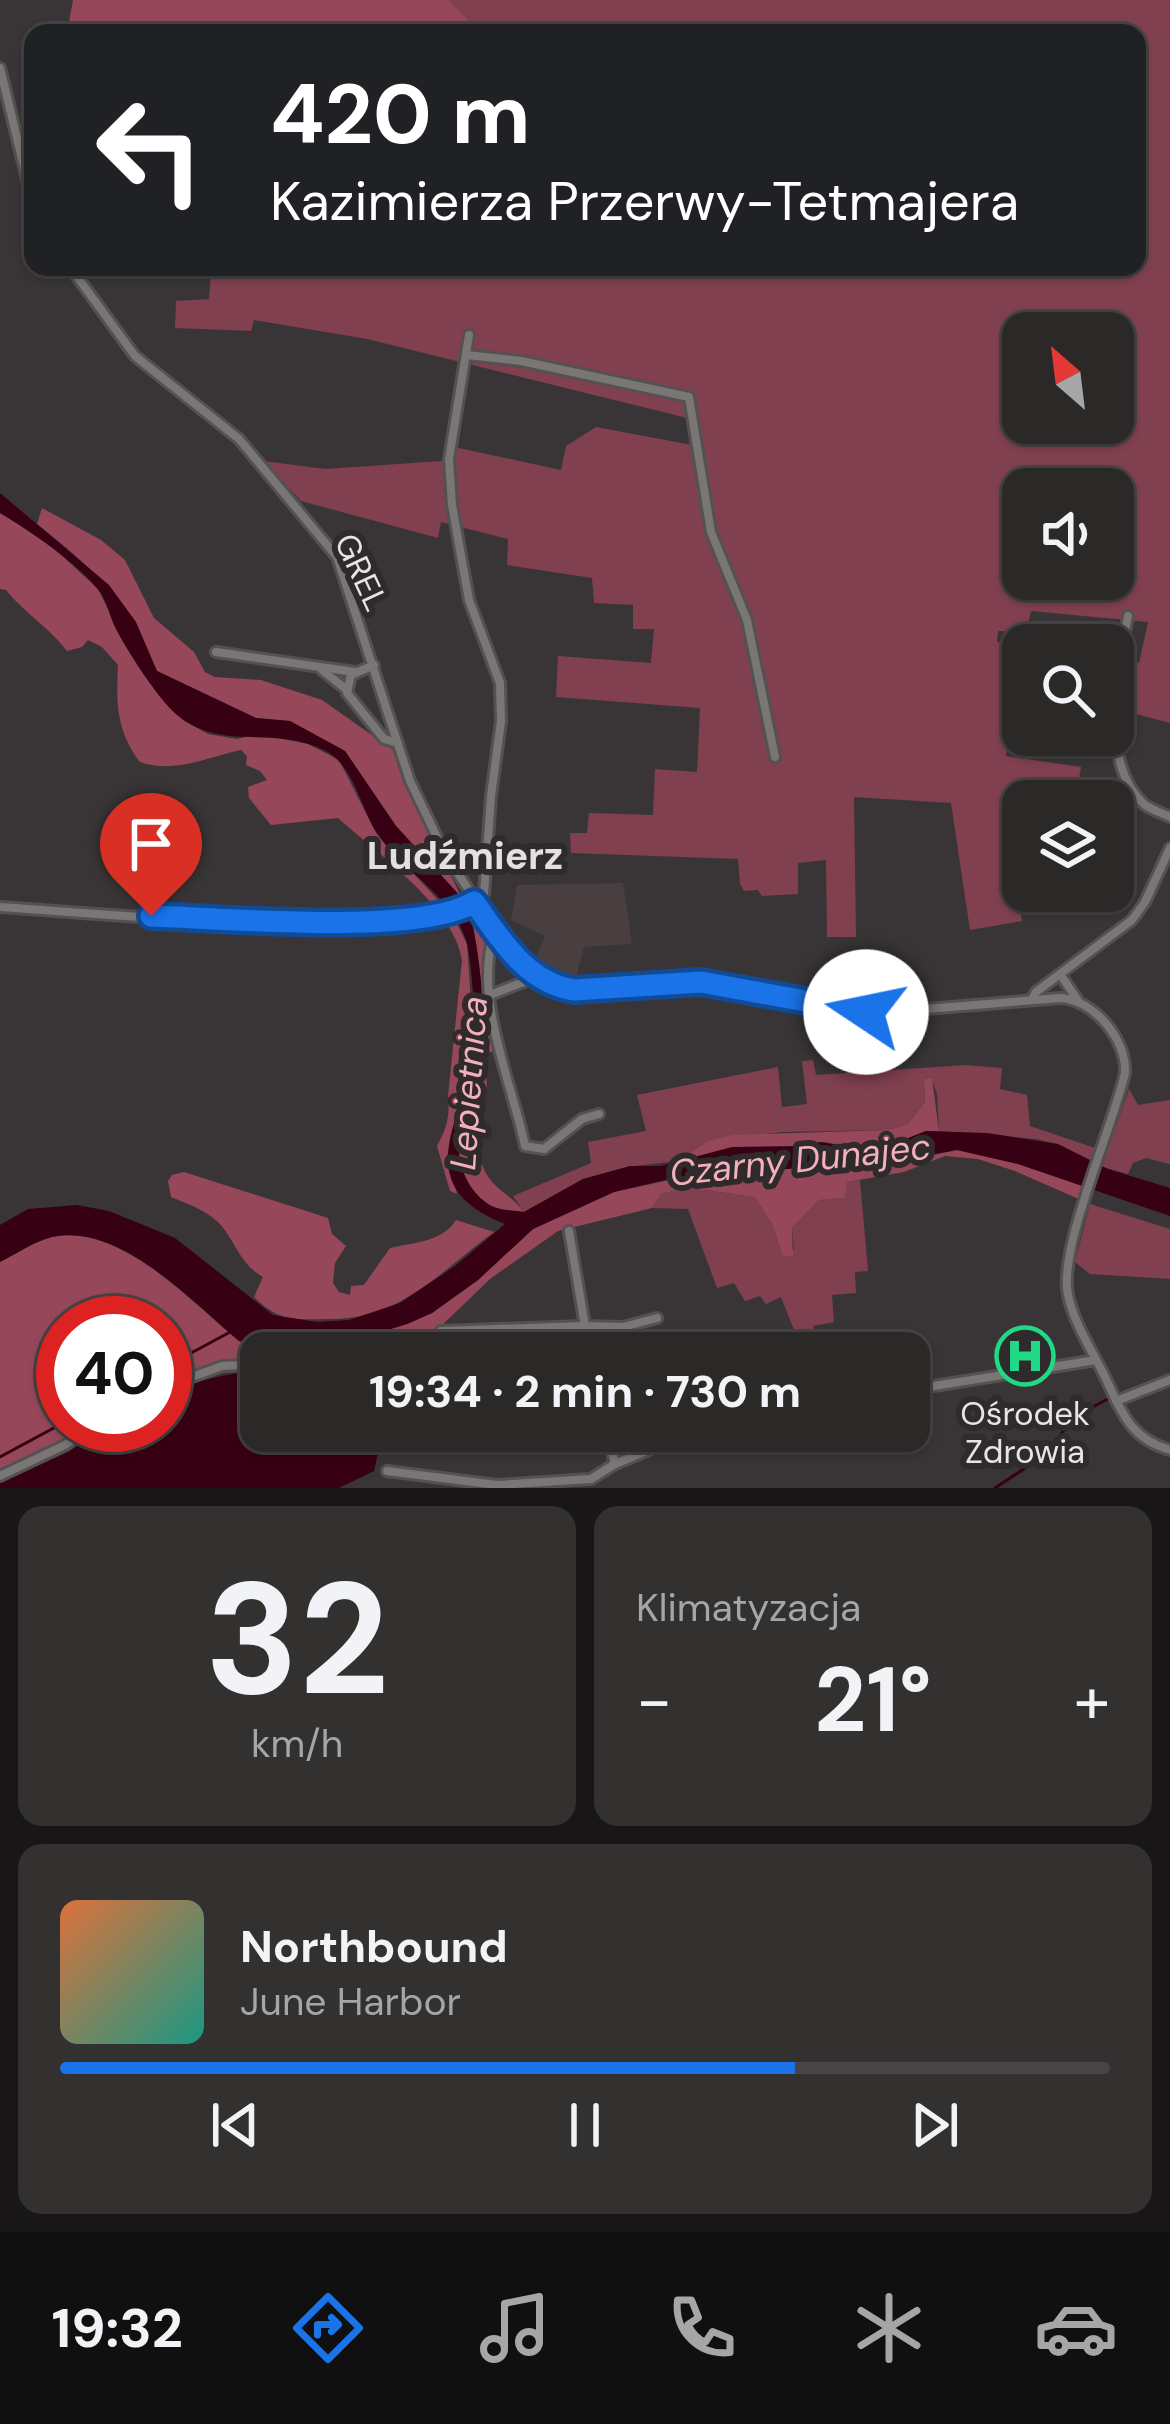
<!DOCTYPE html>
<html lang="pl">
<meta charset="utf-8">
<style>
body{margin:0;font-family:"DM Sans",sans-serif;background:#333030;color:#f1f3f6;height:100vh;display:flex;flex-direction:column;font-size:45px;white-space:nowrap}
*{box-sizing:border-box;margin:0}
p{font-size:39px;color:#a6a6a8}
.icon{flex:none;width:66px;height:66px;fill:none;stroke:currentColor;stroke-width:2;stroke-linecap:round;stroke-linejoin:round}
.map{position:relative;height:1488px;overflow:hidden}
.drawer{display:flex;flex-direction:column;gap:18px;padding:18px;background:#181616;flex:1}
.drawer>*{flex:none}
.top-card{position:absolute;left:24px;top:24px;width:1122px;height:252px;border-radius:24px;box-shadow:0 3px 9px #0004,0 0 0 3px #474445;background:#202124;color:#fff;overflow:hidden}
.needle{width:78px;rotate:332deg}
.buttons{position:absolute;left:1002px;top:312px;display:grid;gap:24px}
.buttons a{display:grid;place-items:center;width:132px;height:132px;border-radius:24px;background:#2b2828;box-shadow:0 3px 9px #0004,0 0 0 3px #474445;font-size:60px}
.speed{position:absolute;left:36px;top:1296px;display:flex;gap:24px;font-size:60px;font-weight:700;text-align:center}
.speed>*{display:grid;place-content:center;width:156px;height:156px;border-radius:50%;background:#2b2828;box-shadow:0 3px 9px #0004,0 0 0 3px #474445;line-height:1}
.speed .limit{border:18px solid #d22;background:#fff;color:#111}
.pin{position:absolute;display:grid;place-items:center;width:102px;height:102px;color:#fff;margin:-123px -51px;border-radius:50% 50% 50% 0;rotate:-45deg;box-shadow:0 0 12px #0007}
.pin .icon{rotate:45deg}
.me{position:absolute;width:132px;margin:-66px;rotate:281deg;stroke-linejoin:round;filter:drop-shadow(0 0 9px #0008)}
.turn{display:flex;align-items:center;gap:42px;height:252px;padding:0 48px;font-size:54px}
.turn .icon{width:156px;height:156px;stroke-width:2.5}
.turn b{display:block;font-size:84px;line-height:102px}
.big{font-size:90px;font-weight:700;line-height:1.1}
.drawer .widget{flex:1;display:flex;flex-direction:column;justify-content:center;gap:18px;min-width:0;padding:0 42px;border-radius:24px;background:#333030}
.drawer .dial{align-items:center;gap:0}
.dial b{font-size:156px;line-height:1}
.song{display:flex;align-items:center;gap:36px}
.cover{width:144px;height:144px;border-radius:18px;background:linear-gradient(135deg,hsl(20 70% 55%),hsl(170 70% 35%))}
.played{height:12px;border-radius:6px;background:linear-gradient(90deg,#1a73e8 70%,#474445 70%)}
.keys{display:flex;justify-content:space-around;direction:ltr}
.heat{display:flex;justify-content:space-between;align-items:center;font-size:66px;direction:ltr}
.drawer .tiles{flex:1;display:grid;gap:18px;grid-template-columns:1fr 1fr}
.widget:last-child{grid-column:span 2}
.trip{position:absolute;left:240px;top:1332px;width:690px;height:120px;border-radius:24px;background:#2b2828;box-shadow:0 3px 9px #0004,0 0 0 3px #474445;font-weight:700;line-height:120px;text-align:center}
.dock{display:flex;height:192px;justify-content:space-around;align-items:center;background:#111010;color:#a6a6a8}
.dock .icon{width:84px;height:84px}
.dock .active{color:#1a73e8}
.dock b{font-size:54px;color:#f1f3f6}
.map>svg:first-child{display:block}
.built{fill:#493e40}
.green{fill:#80404f;fill-rule:evenodd}
.forest{fill:#96485a}
.water{fill:#370113}
.lines{fill:none;stroke-linecap:round;stroke-linejoin:round}
.stream{stroke:#370113;stroke-width:3}
.minor-casing{stroke:#535151;stroke-width:14}
.minor{stroke:#7a7676;stroke-width:8}
.route-casing{stroke:#114b97;stroke-width:30}
.route{stroke:#1a73e8;stroke-width:21}
.labels{text-anchor:middle;stroke-width:12;stroke-linejoin:round;paint-order:stroke}
.street-label{font-size:33px;fill:#e6e4e4;stroke:#2f2b2c}
.poi-label{font-size:33px;fill:#e6e4e4;stroke:#2f2b2c}
.water-label{font-size:36px;font-style:italic;fill:#f3afbb;stroke:#2f2b2c}
.quarter-label{font-size:39px;font-weight:bold;fill:#e4dfe0;stroke:#2f2b2c}
</style>
<div class="map">
<svg width="1170" height="1488" viewBox="0 0 1170 1488">
<rect width="100%" height="100%" fill="#393536"/>
<path class="built" d="M623 883 632 944 584 947 574 984 560 981 534 963 545 936 511 920 517 885Z"/>
<g class="green">
<path d="M449 0H1170V723L1113 708V655L1139 663 1148 622 1031 611 1026 632 998 631 997 642 1024 645 1023 718H1014L1006 756 1081 767 1075 801H1023V856L1011 855 1022 921 970 930 951 803 854 797 856 937H827L826 860 798 863V894L762 896 758 890 744 891 740 884 738 859 571 853 570 833H587L589 813 653 815 655 769 697 772 700 708 556 697 558 656 651 663 654 629H633V605L594 603 592 578 507 565 508 539 441 522 438 538 301 501 264 461 325 469 442 461 454 447 561 470 566 446 596 427 692 445 691 419 367 339 254 320 251 331 175 328 176 301 209 299 211 274H166L165 267H1137V33H481ZM1023 333H1113V423H1023ZM1023 489H1113V579H1023Z"/>
<path d="M813 1060 816 1075 966 1065 1002 1068 1000 1089 1027 1095 1030 1126 1098 1149 1094 1164 1057 1144 1036 1139 939 1131 937 1093 931 1078 924 1079 925 1102 908 1124 889 1130 782 1132 708 1141 678 1161 634 1166 583 1179 524 1212 513 1196 591 1163 588 1142 646 1131 637 1095 778 1067 782 1107 807 1104 802 1061Z"/>
<path d="M1129 1089 1138 1105 1170 1100V1164L1146 1158 1133 1163 1128 1174 1102 1167Z"/>
<path d="M860 1180 868 1271 855 1272 856 1293 832 1295 834 1322 813 1326 822 1353H803L781 1297 766 1304 760 1296 745 1301 734 1283 717 1288 688 1209 652 1208 661 1194C693 1184 720 1193 755 1197L773 1226 782 1255 794 1249 792 1228 819 1200 845 1198 847 1182Z"/>
<path d="M1090 1204 1170 1229V1279L1090 1274 1075 1262Z"/>
</g>
<g class="forest">
<path d="M73 0H449L481 33H67Z"/>
<path d="M42 508 101 540 125 560 154 618 194 652 205 672 215 677 261 680 322 700 396 752 417 808 462 898 396 826 345 751 290 721 256 718 157 671C126 600 98 572 37 524Z"/>
<path d="M0 513 45 540 98 589 123 640 183 720 208 734 237 739 257 734 308 744 339 760 376 833 453 916 467 944 473 1030 472 1072 447 1156 457 1194 450 1191 437 1146C447 1128 450 1116 448 1096L462 960C454 907 377 853 338 818L271 825 249 798 248 787 267 780 260 771 246 765 247 756 241 750C207 757 175 774 140 762 116 731 116 701 118 665L102 647 88 640 82 647 67 651C49 627 24 613 6 590L0 589Z"/>
<path d="M471 911C497 929 485 965 488 992 491 1011 494 1031 497 1050L485 1054 487 1087 478 1091V1116L472 1122C475 1140 478 1162 489 1178 498 1191 513 1197 524 1212 512 1210 498 1211 488 1204 461 1186 452 1152 462 1121 468 1104 479 1088 482 1069 488 1020 479 959 471 911Z"/>
<path d="M932 1078 939 1131H926L888 1146 850 1147 824 1142 678 1161 708 1141 733 1135 889 1130 908 1124 925 1102 924 1079Z"/>
<path d="M957 1150 1018 1164 1086 1187 1081 1200 1015 1171 978 1159 945 1156 904 1172 847 1182 845 1198 819 1200 792 1228 793 1257 782 1255 773 1226 755 1197C721 1193 692 1184 661 1194L652 1208 558 1231 490 1279 437 1330 435 1353H261V1358C226 1357 197 1367 165 1381V1323H63V1425H87L60 1443 0 1470V1262C16 1254 35 1241 52 1237 120 1223 191 1302 239 1341L256 1345 341 1344 407 1324 432 1313 478 1280 533 1229 614 1192 679 1178 799 1168 844 1170 880 1166Z"/>
<path d="M184 1172 328 1218 332 1234 346 1246 335 1263 333 1283 339 1292 350 1295 351 1286 364 1285 390 1248C416 1242 442 1242 456 1220L494 1232C442 1270 401 1319 332 1319 296 1319 282 1324 254 1297L263 1277C241 1264 238 1248 224 1229 212 1212 190 1205 171 1197L168 1181 172 1175Z"/>
</g>
<g class="water">
<path d="M0 493 109 585 136 622 157 671 256 718 290 721 345 751 396 826 462 898C481 928 487 1034 482 1070 479 1089 467 1105 462 1122 453 1152 462 1186 488 1204 499 1211 512 1210 524 1212L583 1179 630 1166H660L732 1147 804 1146 820 1142 850 1147 888 1146 926 1131 987 1133 1058 1144 1108 1169 1170 1188V1216L1018 1164 957 1150 844 1170 799 1168 673 1178 614 1192 533 1229 478 1280 432 1313 407 1324 341 1344 256 1345 239 1341C191 1301 121 1223 52 1237 35 1241 16 1254 0 1262V1225L28 1209 77 1205 109 1211 175 1238 273 1315 317 1322 349 1320 400 1303 455 1266 505 1224C451 1202 437 1174 456 1117 461 1103 469 1088 471 1074 477 1045 474 965 465 937 449 893 401 871 377 833 360 807 354 765 324 750 271 724 223 753 177 715 158 699 125 648 114 625 109 614 107 602 100 592 79 564 30 531 0 513Z"/>
<path d="M261 1371V1431H383L374 1471 339 1488H0V1483L70 1451 107 1425H165V1395C196 1380 227 1373 261 1371Z"/>
</g>
<g class="lines">
<g class="stream">
<path d="M165 1367 232 1331"/>
<path d="M1120 1394 1141 1387"/>
<path d="M0 1457 63 1423"/>
<path d="M995 1488 1045 1455 1075 1416 1108 1399"/>
</g>
<g class="minor-casing">
<g id="minor">
<path d="M0 68 33 204"/>
<path d="M70 267 135 356 239 439 337 557 410 781 445 854 510 952 547 981 574 990 701 982 877 1013 1060 998C1093 999 1127 1039 1125 1073 1113 1127 1058 1248 1068 1295 1074 1324 1093 1352 1106 1379 1122 1413 1131 1439 1170 1450"/>
<path d="M467 355 521 361 689 397 711 532 747 620 775 757"/>
<path d="M1128 616C1117 668 1098 764 1145 805 1152 810 1162 813 1170 817"/>
<path d="M216 652 355 672"/>
<path d="M374 665 351 675 347 693 384 739 398 743"/>
<path d="M322 670 347 690"/>
<path d="M0 907C96 913 417 946 484 894L491 796 501 721 500 683 469 600 452 505 449 459 469 335"/>
<path d="M494 934C473 997 512 1083 525 1146L544 1149 582 1119 599 1114"/>
<path d="M1060 974 1077 999"/>
<path d="M490 995 539 976"/>
<path d="M1032 999 1036 992 1132 920 1145 902 1170 848"/>
<path d="M569 1231 585 1326 623 1327 657 1318"/>
<path d="M440 1353 441 1331 585 1326 590 1353"/>
<path d="M165 1387 222 1366 261 1364"/>
<path d="M909 1390 1096 1360"/>
<path d="M1116 1401 1170 1380"/>
<path d="M607 1431 615 1464"/>
<path d="M387 1471 497 1485 591 1479 615 1464 695 1431"/>
<path d="M0 1476 65 1445 94 1425"/>
</g>
</g>
<use href="#minor" class="minor"/>
</g>
<g class="lines">
<g class="route-casing">
<path id="route" d="M151 916C222 918 420 936 474 902 500 938 526 983 574 990L701 982 866 1012"/>
</g>
<use href="#route" class="route"/>
</g>
<defs>
<g id="hospital-ring" transform="scale(3)"><circle r="9.5" fill="#2f2b2c" stroke="#21d887" stroke-width="1.5"/><path d="M-5-5h3v3.5h4V-5h3V5h-3V1.5h-4V5h-3Z" fill="#21d887"/></g>
</defs>
<g fill-rule="evenodd">
<use href="#hospital-ring" x="1025" y="1356"/>
</g>
<g class="labels">
<g class="street-label">
<text transform="translate(362 572) rotate(65)" y="12">GREL</text>
</g>
<g class="poi-label">
<text x="1025" y="1425">Ośrodek<tspan x="1025" dy="38">Zdrowia</tspan></text>
</g>
<g class="water-label">
<text transform="translate(468 1083) rotate(-86)" y="13">Lepietnica</text>
<text transform="translate(800 1159) rotate(-6)" y="13">Czarny Dunajec</text>
</g>
<g class="quarter-label">
<text x="465" y="869">Ludźmierz</text>
</g>
</g>
</svg>
<div class="buttons">
<a><svg class="needle" viewBox="-14 -14 28 28"><path d="M0-13l5 13h-10z" fill="#e53935"/><path d="M0 13l5-13h-10z" fill="#a6a6a8"/></svg></a>
<a><svg class="icon" aria-label="sound" viewBox="0 0 24 24"><path d="M4 9h4l5-4v14l-5-4H4zM17 9q2 3 0 6"/></svg></a>
<a><svg class="icon" aria-label="search" viewBox="0 0 24 24"><circle cx="10" cy="10" r="6"/><path d="M15 15l6 6"/></svg></a>
<a><svg class="icon" aria-label="layers" viewBox="0 0 24 24"><path d="M12 4l9 5-9 5-9-5zM3 14l9 5 9-5"/></svg></a>
</div>
<div class="speed"><div class="limit">40</div></div>
<div class="pin" style="left:151px;top:916px;background:#d93025"><svg class="icon" aria-label="arrive" viewBox="0 0 24 24"><path d="M6 21V4h12l-3 4 3 4H6"/></svg></div>
<svg class="me" style="left:866px;top:1012px" viewBox="-20 -20 40 40"><circle r="19" fill="#fff"/><path d="M0-13L10 11 0 6-10 11z" fill="#1a73e8"/></svg>
<div class="trip">19:34 · 2 min · 730 m</div>
<div class="top-card">
<div class="turn"><svg class="icon" aria-label="left" viewBox="0 0 24 24"><path d="M17 20v-9H6M10 6l-5 5 5 5"/></svg><div><b>420 m</b>Kazimierza Przerwy-Tetmajera</div></div>
</div>
</div>
<section class="drawer">
<div class="tiles">
<div class="widget dial"><b>32</b><p>km/h</p></div>
<div class="widget"><p>Klimatyzacja</p>
<div class="heat"><a>−</a><b class="big">21°</b><a>+</a></div>
</div>
<div class="widget">
<div class="song"><i class="cover"></i><div><b>Northbound</b><p>June Harbor</p></div></div>
<div class="played"></div>
<div class="keys"><svg class="icon" aria-label="previous" viewBox="0 0 24 24"><path d="M18 5L8 12l10 7zM5 5v14"/></svg><svg class="icon" aria-label="pause" viewBox="0 0 24 24"><path d="M8 5v14M16 5v14"/></svg><svg class="icon" aria-label="next" viewBox="0 0 24 24"><path d="M6 5l10 7-10 7zM19 5v14"/></svg></div>
</div>
</div>
</section>
<nav class="dock">
<b>19:32</b>
<svg class="icon active" aria-label="directions" viewBox="0 0 24 24"><path d="M12 3l9 9-9 9-9-9zM9 14v-3h6M13 9l2 2-2 2"/></svg>
<svg class="icon" aria-label="music" viewBox="0 0 24 24"><path d="M9 18V5l10-2v13"/><circle cx="6" cy="18" r="3"/><circle cx="16" cy="16" r="3"/></svg>
<svg class="icon" aria-label="phone" viewBox="0 0 24 24"><path d="M5 4h4l2 5-3 2q2 4 5 5l2-3 5 2v4C11 20 4 13 5 4z"/></svg>
<svg class="icon" aria-label="climate" viewBox="0 0 24 24"><path d="M12 3v18M4 7l16 10M4 17L20 7"/></svg>
<svg class="icon" aria-label="car" viewBox="0 0 24 24"><path d="M5 17H2v-5l4-1 3-4h7l3 4 3 1v5h-3M9 17h6M6 11h13"/><circle cx="7" cy="17" r="2"/><circle cx="17" cy="17" r="2"/></svg>
</nav>
